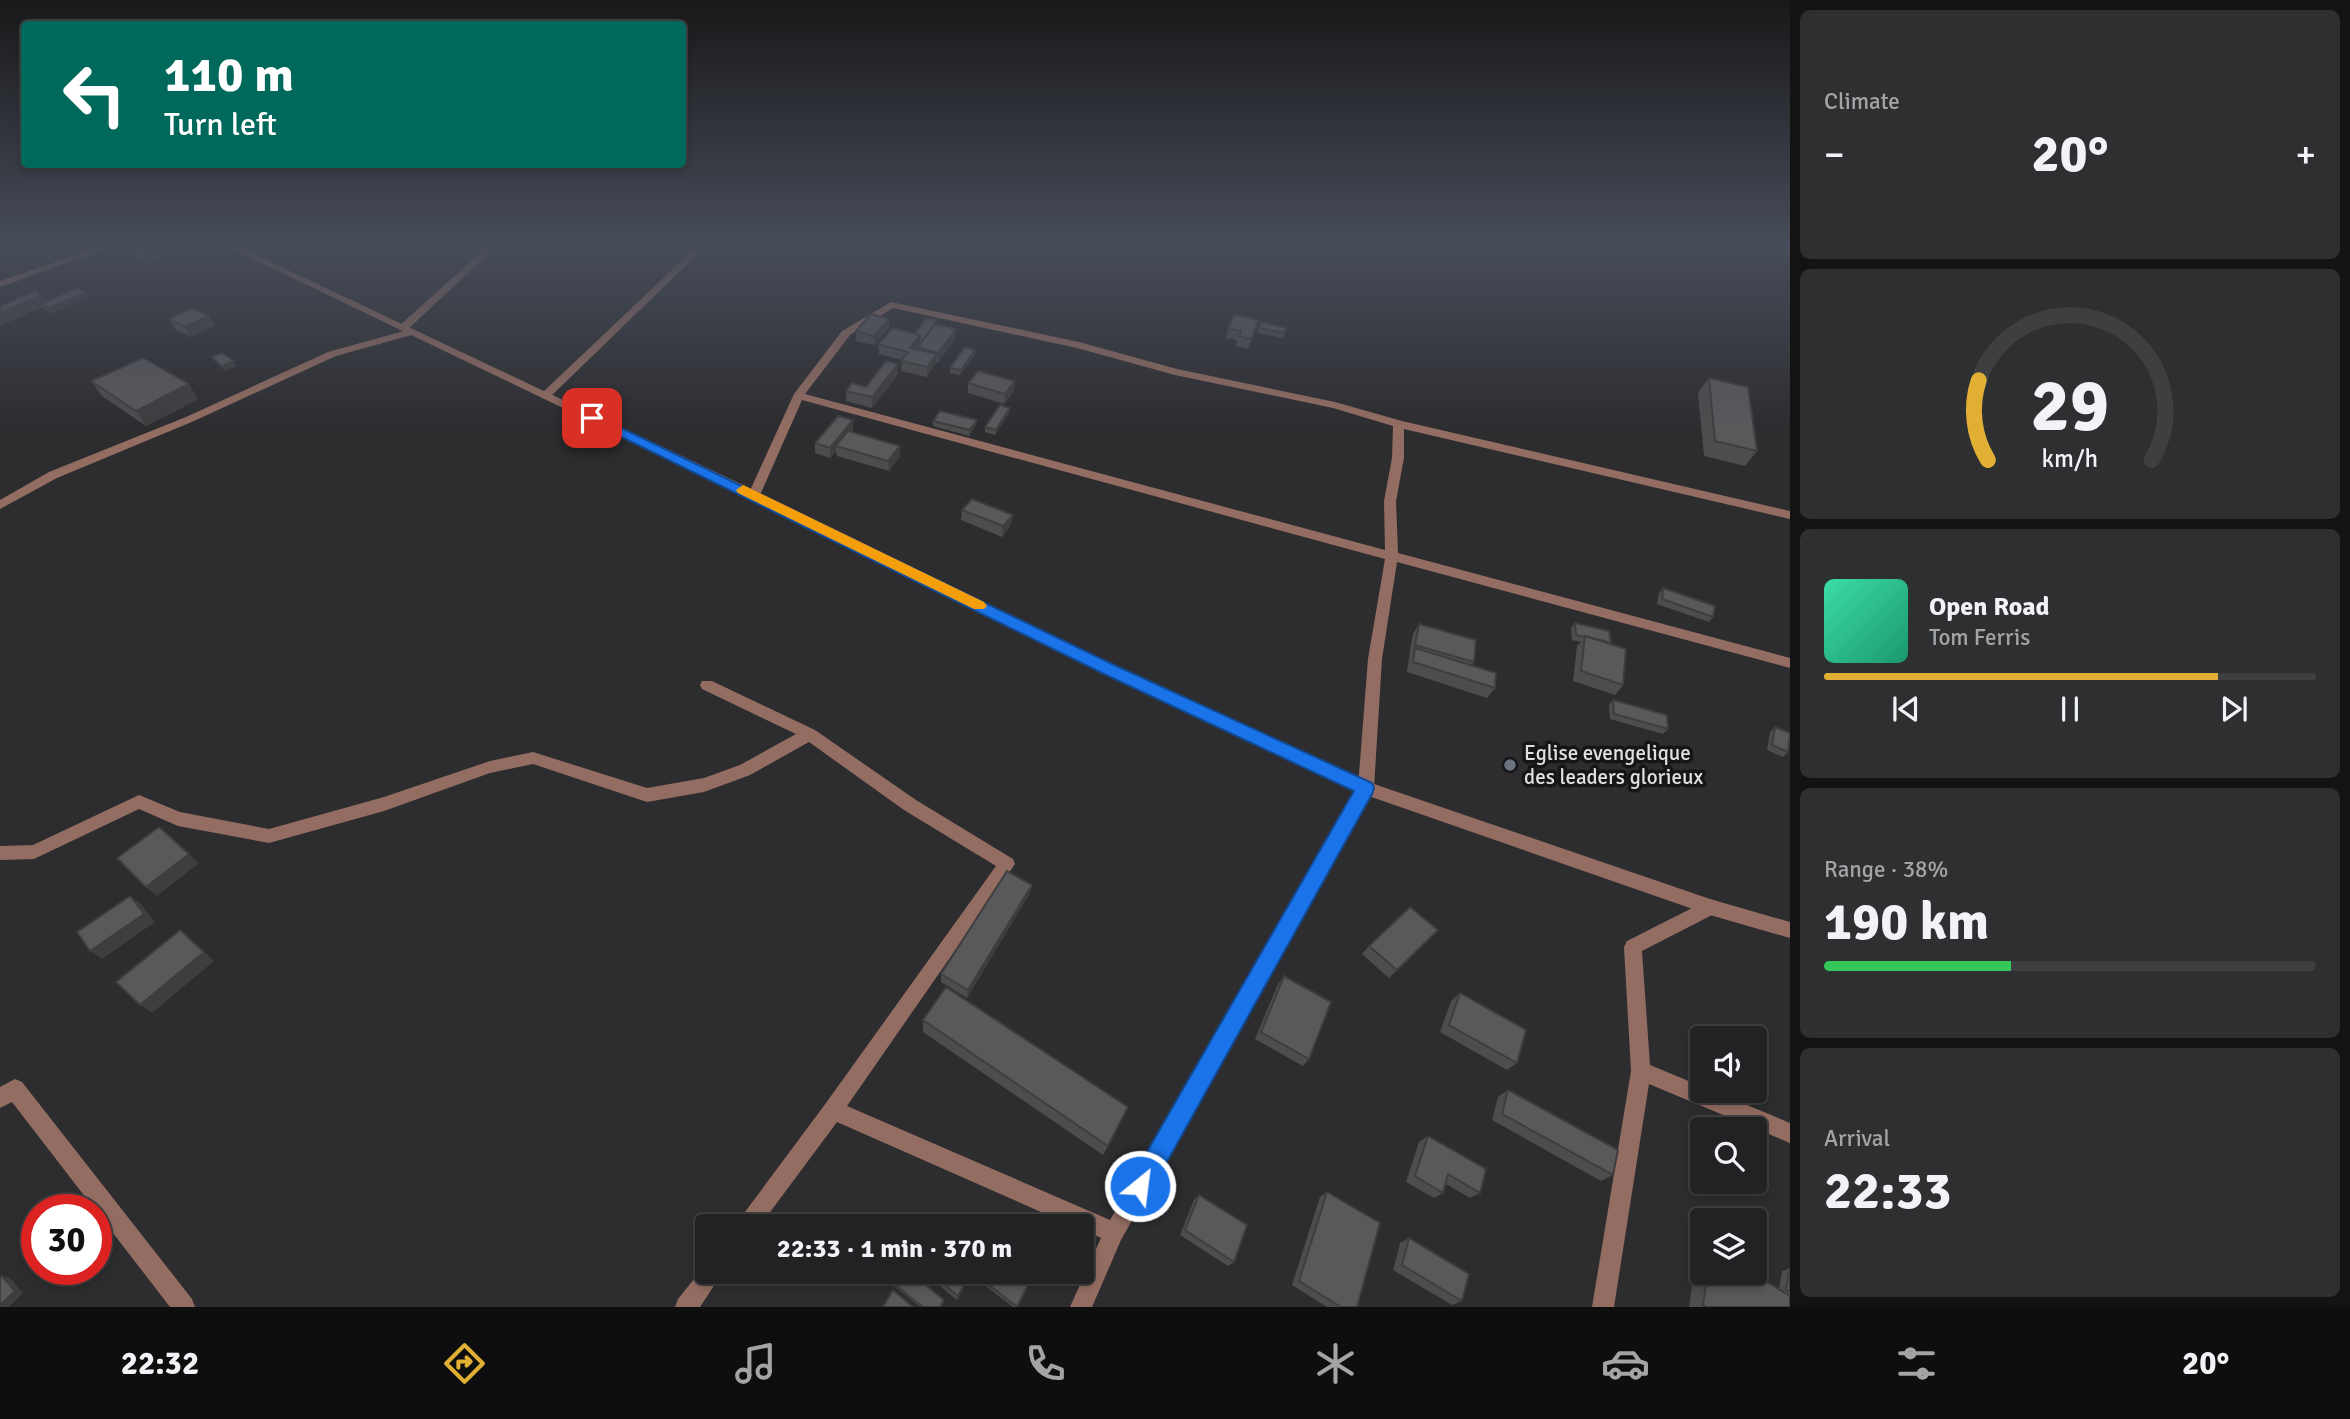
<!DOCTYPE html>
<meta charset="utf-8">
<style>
body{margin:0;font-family:Signika,sans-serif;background:#2e2f31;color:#f1f3f6;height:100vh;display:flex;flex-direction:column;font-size:26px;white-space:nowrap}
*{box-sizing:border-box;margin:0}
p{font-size:23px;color:#a2a4a6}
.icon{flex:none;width:38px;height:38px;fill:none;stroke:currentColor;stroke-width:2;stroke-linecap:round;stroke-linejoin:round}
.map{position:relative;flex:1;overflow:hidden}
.panel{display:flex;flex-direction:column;gap:10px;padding:10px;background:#131314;width:560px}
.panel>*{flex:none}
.hud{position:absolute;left:21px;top:21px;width:665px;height:147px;border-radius:7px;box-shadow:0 4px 10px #0003,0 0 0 2px #3f3f41;background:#00695c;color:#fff;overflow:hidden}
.tools{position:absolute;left:1690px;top:1026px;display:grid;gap:14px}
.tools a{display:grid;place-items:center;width:77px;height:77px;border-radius:7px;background:#222224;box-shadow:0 4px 10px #0003,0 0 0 2px #3f3f41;font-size:35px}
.speed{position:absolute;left:21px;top:1194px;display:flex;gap:14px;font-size:35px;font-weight:700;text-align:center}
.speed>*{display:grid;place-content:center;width:91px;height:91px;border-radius:50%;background:#222224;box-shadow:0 4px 10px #0003,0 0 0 2px #3f3f41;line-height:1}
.speed .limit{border:10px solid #d22;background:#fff;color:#111}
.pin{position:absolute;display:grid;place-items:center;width:60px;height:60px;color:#fff;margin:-30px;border-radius:14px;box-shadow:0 4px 10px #0006}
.me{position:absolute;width:77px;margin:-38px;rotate:29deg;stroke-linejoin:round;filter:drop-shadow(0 0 5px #0008)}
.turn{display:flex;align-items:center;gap:24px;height:147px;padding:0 28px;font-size:32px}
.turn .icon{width:91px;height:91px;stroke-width:2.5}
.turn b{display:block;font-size:49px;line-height:60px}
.big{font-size:52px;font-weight:700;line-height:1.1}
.panel .tile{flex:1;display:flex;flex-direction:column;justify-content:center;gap:10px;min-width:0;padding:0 24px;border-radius:10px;background:#2e2f31}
.panel .dial{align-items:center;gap:0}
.dial svg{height:182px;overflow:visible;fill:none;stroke:#3f3f41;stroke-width:7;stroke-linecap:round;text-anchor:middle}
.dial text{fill:#f1f3f6;stroke:none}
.song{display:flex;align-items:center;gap:21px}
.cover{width:84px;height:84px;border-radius:10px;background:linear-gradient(135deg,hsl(160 70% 55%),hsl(160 70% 35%))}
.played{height:7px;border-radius:4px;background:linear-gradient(90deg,#e1af34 80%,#3f3f41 80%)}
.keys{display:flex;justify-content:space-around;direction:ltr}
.heat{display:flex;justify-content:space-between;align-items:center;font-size:38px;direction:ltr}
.charge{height:10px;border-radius:5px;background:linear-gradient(90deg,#34c759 38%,#3f3f41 0)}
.trip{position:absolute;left:695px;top:1214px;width:399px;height:70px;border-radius:7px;background:#222224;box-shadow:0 4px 10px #0003,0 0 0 2px #3f3f41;font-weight:700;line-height:70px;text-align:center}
.dock{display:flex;height:112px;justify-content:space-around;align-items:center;background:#0e0e0e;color:#a2a4a6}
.dock .icon{width:49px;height:49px}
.dock .selected{color:#e1af34}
.dock b{font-size:32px;color:#f1f3f6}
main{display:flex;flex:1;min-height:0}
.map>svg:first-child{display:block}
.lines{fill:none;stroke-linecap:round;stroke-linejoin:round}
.minor{fill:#946d62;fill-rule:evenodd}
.tertiary{fill:#946d62;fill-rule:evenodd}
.wall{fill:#4d4c4e}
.shaded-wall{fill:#3e3e40}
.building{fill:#59585b;stroke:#3e3e40;stroke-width:2}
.route{fill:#1a73e8;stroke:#114b97;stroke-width:2}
.slow{fill:#f59e0b}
.worship-dot{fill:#6b7280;stroke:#161517;stroke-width:2.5}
.labels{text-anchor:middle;stroke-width:7;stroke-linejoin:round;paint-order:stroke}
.poi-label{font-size:21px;fill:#e0e0e2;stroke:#161517;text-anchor:start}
</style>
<main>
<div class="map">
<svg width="1790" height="1307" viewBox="0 0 1790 1307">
<rect width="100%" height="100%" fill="#2d2d30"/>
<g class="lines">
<g class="minor">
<path d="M102 246H114L0 287V281Z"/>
<path d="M488 246H497L407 330H399V326Z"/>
<path d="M697 246H706L549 398H541V394Z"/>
<path d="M1771 246H1790V252L1772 248Z"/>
<path d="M891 302 1079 342 1177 369 1335 402 1402 421 1790 511V519L1404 429V458L1396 501 1398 553 1790 658V668L1397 562 1382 659 1374 788 1121 1240 1092 1307H1070L1101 1238 1082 1229V1227H1075L837 1122 759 1227H736L739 1220 826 1103 996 866 904 810 809 742 750 775 704 792 647 802 533 764 490 773 384 811 269 843 178 826 139 809 34 859 0 860V846L33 845 139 795 180 812 269 829 384 797 490 761 533 752 647 788 704 778 740 765 796 734 702 689 700 685 702 681H712L815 730 916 800 1013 859 1015 864 847 1106 1110 1220 1358 787 1368 659 1385 559 802 400 760 495 758 498H750L748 495 794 394 842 331ZM893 308 1077 348 1175 375 1333 408 1393 426 1392 458 1384 501 1385 550 805 394 850 335Z"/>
<path d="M411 329 415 330V334L336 356 194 421 57 478 0 509V500L49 472 186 417 328 352Z"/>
<path d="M1710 899 1716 901 1719 907 1716 913 1642 951 1650 1065 1703 1087V1090H1711L1790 1123V1143L1649 1084 1614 1307H1592L1631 1071 1624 947 1627 941Z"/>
<path d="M15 1079 22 1082 192 1299 195 1307H170L12 1102 0 1108V1087Z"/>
<path d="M707 1263V1272H723L700 1307H675L678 1299Z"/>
</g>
<path class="tertiary" d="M226 246H237L758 492 1111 664 1371 783 1710 899 1790 922V938L1710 915 1360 793 1101 672 750 498Z"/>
</g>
<g class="wall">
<path d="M121 246H163L168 254 146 263 126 254Z"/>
<path d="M775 247 791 250 787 254 776 252Z"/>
<path d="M1052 248 1071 251 1068 256 1051 253Z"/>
<path d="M89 297 52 313 42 307 0 326 47 301Z"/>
<path d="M209 316 215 325 191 337 175 329 169 319Z"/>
<path d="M889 319V328L874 345 856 341V331Z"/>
<path d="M937 320V325L955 339 938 363 936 362 927 377 901 371 902 360 879 354 878 344 915 334Z"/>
<path d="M1259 320 1248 349 1236 346 1237 340 1226 338 1228 328Z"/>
<path d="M1261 322 1286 328 1283 338 1257 333Z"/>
<path d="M975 350V355L960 375 950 373V368Z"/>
<path d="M898 374 872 408 846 401V391L866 387Z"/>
<path d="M1709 378 1757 451 1745 466 1704 456 1698 393Z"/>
<path d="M91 381 198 399 146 426 102 396Z"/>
<path d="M1015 381 1014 391 1004 404 968 393V383Z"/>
<path d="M1010 408 1009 413 995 435 985 432V427Z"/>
<path d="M853 420V430L851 432 900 456 889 471 837 456 836 451 830 458 815 453V443Z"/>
<path d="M977 420 976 425 969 436 933 426V421Z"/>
<path d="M962 510 1011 525 1002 537 961 520Z"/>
<path d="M1663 588 1713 617 1709 622 1657 604 1659 593Z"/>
<path d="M1575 623 1611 643 1623 685 1615 695 1573 681 1577 646 1581 642 1572 640 1571 628Z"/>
<path d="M1419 624 1474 662 1472 666 1495 688 1487 698 1407 672 1409 658 1410 655H1409L1413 634Z"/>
<path d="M1613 700 1668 729 1663 734 1610 719 1609 705Z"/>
<path d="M1775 727 1788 752 1783 757 1767 750 1770 732Z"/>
<path d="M1032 885 1030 893 967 998 941 982V974Z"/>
<path d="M1438 930 1389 978 1362 954 1369 946Z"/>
<path d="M1284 976 1309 1059 1303 1066 1255 1039 1278 984Z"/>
<path d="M1460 993 1517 1063 1507 1070 1440 1032 1451 1001Z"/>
<path d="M923 1020 1108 1146 1103 1155 923 1032Z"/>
<path d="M1508 1090 1613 1175 1601 1181 1492 1120 1498 1097Z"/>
<path d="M1428 1136 1480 1193 1470 1198 1446 1184 1443 1193 1434 1198 1406 1182 1419 1142Z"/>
<path d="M1327 1192 1357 1307H1327L1292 1285 1320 1197Z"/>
<path d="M1199 1195 1234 1262 1228 1266 1180 1235 1194 1200Z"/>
<path d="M1409 1238 1462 1301 1452 1305 1393 1270 1400 1243Z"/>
<path d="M1703 1252V1272H1750L1779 1289 1782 1271 1790 1268V1307H1689L1697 1254Z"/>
<path d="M923 1272H973L957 1300Z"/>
<path d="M981 1272 1017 1307H1013L978 1280Z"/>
<path d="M894 1284 944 1300V1302L941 1307H920L894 1286Z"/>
</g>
<g class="shaded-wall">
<path d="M160 246H163L168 254 146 263 141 254Z"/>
<path d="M790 246 791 250 787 254V249Z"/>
<path d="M86 292 89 297 52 313 49 308Z"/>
<path d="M43 295 49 304H40L42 307 0 326V313Z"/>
<path d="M209 316 215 325 191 337 185 327Z"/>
<path d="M889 319V328L874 345V336Z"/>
<path d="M956 329 955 339 938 363V353Z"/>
<path d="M920 335V345L909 358 910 348Z"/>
<path d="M975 350V355L960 375 961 370Z"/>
<path d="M937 354 936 363 927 377V367Z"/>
<path d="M234 361 237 366 224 371 221 366Z"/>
<path d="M898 364V374L872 408V397Z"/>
<path d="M1015 381 1014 391 1004 404 1005 394Z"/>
<path d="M189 384 198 399 146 426 136 411Z"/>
<path d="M1010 408 1009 413 995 435 996 430Z"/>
<path d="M853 420V430L840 447 836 446V451L830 458V448Z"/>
<path d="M977 420 976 425 969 436 970 430Z"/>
<path d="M900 446V456L889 471 888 461Z"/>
<path d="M1013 515 1011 525 1002 537 1003 526Z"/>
<path d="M189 854 199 863 157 896 146 887Z"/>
<path d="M1032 885 1030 893 967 998 968 990Z"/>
<path d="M130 896 141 904 155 922 102 959 90 951Z"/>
<path d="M180 930 214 961 152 1013 140 1005Z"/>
<path d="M2 1276 10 1278 23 1293 9 1307H0Z"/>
</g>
<g class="building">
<path d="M122 246H160L141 254Z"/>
<path d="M776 246H790L787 249 775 247Z"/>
<path d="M1053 246H1071L1068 252 1052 248Z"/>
<path d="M77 288 86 292 49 308 40 304Z"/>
<path d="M35 291 43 295 0 313V306Z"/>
<path d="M193 308 209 316 185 327 169 319Z"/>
<path d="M871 314 889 319 874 336 856 331Z"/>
<path d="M1234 315 1259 320 1251 339 1239 336 1241 331 1228 328Z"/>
<path d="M926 318 937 320 924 339 920 338V335L915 334Z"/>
<path d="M1261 322 1286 328 1284 333 1259 328Z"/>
<path d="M935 324 956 329 938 353 918 347Z"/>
<path d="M893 328 920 335 910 348 937 354 927 367 901 361 908 352 878 344Z"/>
<path d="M965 347 975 350 961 370 950 368Z"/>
<path d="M222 353 234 361 221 366 212 357Z"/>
<path d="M143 358 189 384 136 411 91 381Z"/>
<path d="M886 361 898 364 872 397 846 391 852 383 866 387Z"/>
<path d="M978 371 1015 381 1005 394 968 383Z"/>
<path d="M1709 378 1748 387 1757 451 1715 441Z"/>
<path d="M1000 405 1010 408 996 430 985 427Z"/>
<path d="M940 411 977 420 970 430 933 421Z"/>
<path d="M838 416 853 420 830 448 815 443Z"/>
<path d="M848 431 900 446 888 461 836 446Z"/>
<path d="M972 499 1013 515 1003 526 962 510Z"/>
<path d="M1663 588 1715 606 1713 617 1662 599Z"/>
<path d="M1575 623 1609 631 1611 643 1585 636V637L1576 635Z"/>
<path d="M1419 624 1476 640 1474 662 1415 645Z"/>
<path d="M1585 636 1626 649 1623 685 1581 671Z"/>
<path d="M1415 648 1496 673 1495 688 1413 662Z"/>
<path d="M1613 700 1667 715 1668 729 1614 714Z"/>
<path d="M1775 727 1790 733 1788 752 1772 745Z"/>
<path d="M159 827 189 854 146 887 117 858Z"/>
<path d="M1007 871 1032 885 968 990 941 974Z"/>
<path d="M130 896 144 914 90 951 77 932Z"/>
<path d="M1410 907 1438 930 1397 970 1369 946Z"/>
<path d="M180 930 204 952 140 1005 116 982Z"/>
<path d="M1284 976 1331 1002 1309 1059 1261 1032Z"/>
<path d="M946 987 1128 1107 1108 1146 923 1020Z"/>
<path d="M1460 993 1526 1030 1517 1063 1449 1025Z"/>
<path d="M1508 1090 1618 1150 1613 1175 1502 1114Z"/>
<path d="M1428 1136 1486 1169 1480 1193 1448 1174 1443 1193 1415 1176Z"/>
<path d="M1327 1192 1380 1223 1357 1307H1341L1299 1281Z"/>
<path d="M1199 1195 1247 1225 1234 1262 1185 1230Z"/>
<path d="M940 1215 956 1227H933Z"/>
<path d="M1409 1238 1469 1274 1462 1301 1402 1265Z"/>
<path d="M1790 1268V1292L1786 1289Z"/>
<path d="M901 1272H910L944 1300 940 1307H923L894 1284Z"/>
<path d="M929 1272H971L958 1296Z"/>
<path d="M981 1272H1012L1028 1285 1017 1307 979 1277Z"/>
<path d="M1708 1272H1750L1790 1296V1307H1706L1703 1305Z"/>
<path d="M2 1276 15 1291 0 1305V1278Z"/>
<path d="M893 1290 913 1307H883Z"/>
</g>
<linearGradient id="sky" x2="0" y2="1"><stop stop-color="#19191a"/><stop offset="0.57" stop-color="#464c59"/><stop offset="1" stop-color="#464c59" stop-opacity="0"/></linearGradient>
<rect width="1790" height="429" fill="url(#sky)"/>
<path class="route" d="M592 414 1112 664 1372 783 1374 788 1372 794 1149 1194 1140 1198 1132 1194 1129 1186 1132 1178 1354 791 1100 672 587 420V415Z"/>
<path class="slow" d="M743 485 984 602 987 606 984 609H974L738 493 736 490Z"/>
<circle class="worship-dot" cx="1510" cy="765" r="7"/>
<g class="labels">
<g class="poi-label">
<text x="1524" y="760">Eglise evengelique<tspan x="1524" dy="24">des leaders glorieux</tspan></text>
</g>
</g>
</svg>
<div class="tools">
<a><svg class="icon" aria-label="sound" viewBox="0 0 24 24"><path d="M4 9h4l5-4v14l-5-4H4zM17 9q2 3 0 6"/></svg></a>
<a><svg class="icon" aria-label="search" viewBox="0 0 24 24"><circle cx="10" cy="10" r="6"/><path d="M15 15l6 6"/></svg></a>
<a><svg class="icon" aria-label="layers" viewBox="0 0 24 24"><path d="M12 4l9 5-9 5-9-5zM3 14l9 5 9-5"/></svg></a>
</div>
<div class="speed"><div class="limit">30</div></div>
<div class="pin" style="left:592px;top:418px;background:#d93025"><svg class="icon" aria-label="arrive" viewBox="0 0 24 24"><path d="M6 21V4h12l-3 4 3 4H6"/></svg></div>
<svg class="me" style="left:1140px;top:1186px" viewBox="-20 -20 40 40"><circle r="17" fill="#1a73e8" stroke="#fff" stroke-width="3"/><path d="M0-11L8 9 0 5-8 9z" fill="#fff"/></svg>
<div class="trip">22:33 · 1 min · 370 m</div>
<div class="hud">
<div class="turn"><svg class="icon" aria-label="left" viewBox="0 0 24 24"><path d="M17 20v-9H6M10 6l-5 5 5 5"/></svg><div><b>110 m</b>Turn left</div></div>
</div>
</div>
<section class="panel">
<div class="tile"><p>Climate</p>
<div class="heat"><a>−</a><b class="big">20°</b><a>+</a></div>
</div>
<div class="tile dial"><svg viewBox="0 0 100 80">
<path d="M14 69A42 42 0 1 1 86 69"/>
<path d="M14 69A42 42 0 0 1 10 34" stroke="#e1af34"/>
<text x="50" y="56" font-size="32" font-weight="700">29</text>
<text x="50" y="72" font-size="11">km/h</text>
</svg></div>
<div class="tile">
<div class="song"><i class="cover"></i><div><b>Open Road</b><p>Tom Ferris</p></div></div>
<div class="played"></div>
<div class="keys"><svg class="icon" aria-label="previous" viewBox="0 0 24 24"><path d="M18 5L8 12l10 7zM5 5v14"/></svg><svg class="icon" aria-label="pause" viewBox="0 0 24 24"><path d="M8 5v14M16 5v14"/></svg><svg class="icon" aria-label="next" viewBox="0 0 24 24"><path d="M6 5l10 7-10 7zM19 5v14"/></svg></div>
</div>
<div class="tile"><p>Range · 38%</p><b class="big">190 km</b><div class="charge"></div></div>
<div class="tile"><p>Arrival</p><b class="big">22:33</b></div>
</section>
</main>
<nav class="dock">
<b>22:32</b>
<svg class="icon selected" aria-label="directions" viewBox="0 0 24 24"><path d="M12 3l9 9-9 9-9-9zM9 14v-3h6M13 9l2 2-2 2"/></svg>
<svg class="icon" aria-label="music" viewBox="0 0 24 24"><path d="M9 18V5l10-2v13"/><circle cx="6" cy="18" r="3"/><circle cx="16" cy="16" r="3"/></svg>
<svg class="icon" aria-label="phone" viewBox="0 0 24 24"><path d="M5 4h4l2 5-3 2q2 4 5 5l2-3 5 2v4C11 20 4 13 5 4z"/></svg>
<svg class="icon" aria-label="climate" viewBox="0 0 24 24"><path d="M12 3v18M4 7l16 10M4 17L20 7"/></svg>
<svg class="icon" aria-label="car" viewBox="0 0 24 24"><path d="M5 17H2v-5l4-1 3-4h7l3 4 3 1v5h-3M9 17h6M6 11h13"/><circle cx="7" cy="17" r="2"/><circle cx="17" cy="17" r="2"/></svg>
<svg class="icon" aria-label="filters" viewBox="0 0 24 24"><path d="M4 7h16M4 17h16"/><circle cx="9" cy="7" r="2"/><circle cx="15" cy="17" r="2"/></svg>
<b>20°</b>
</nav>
